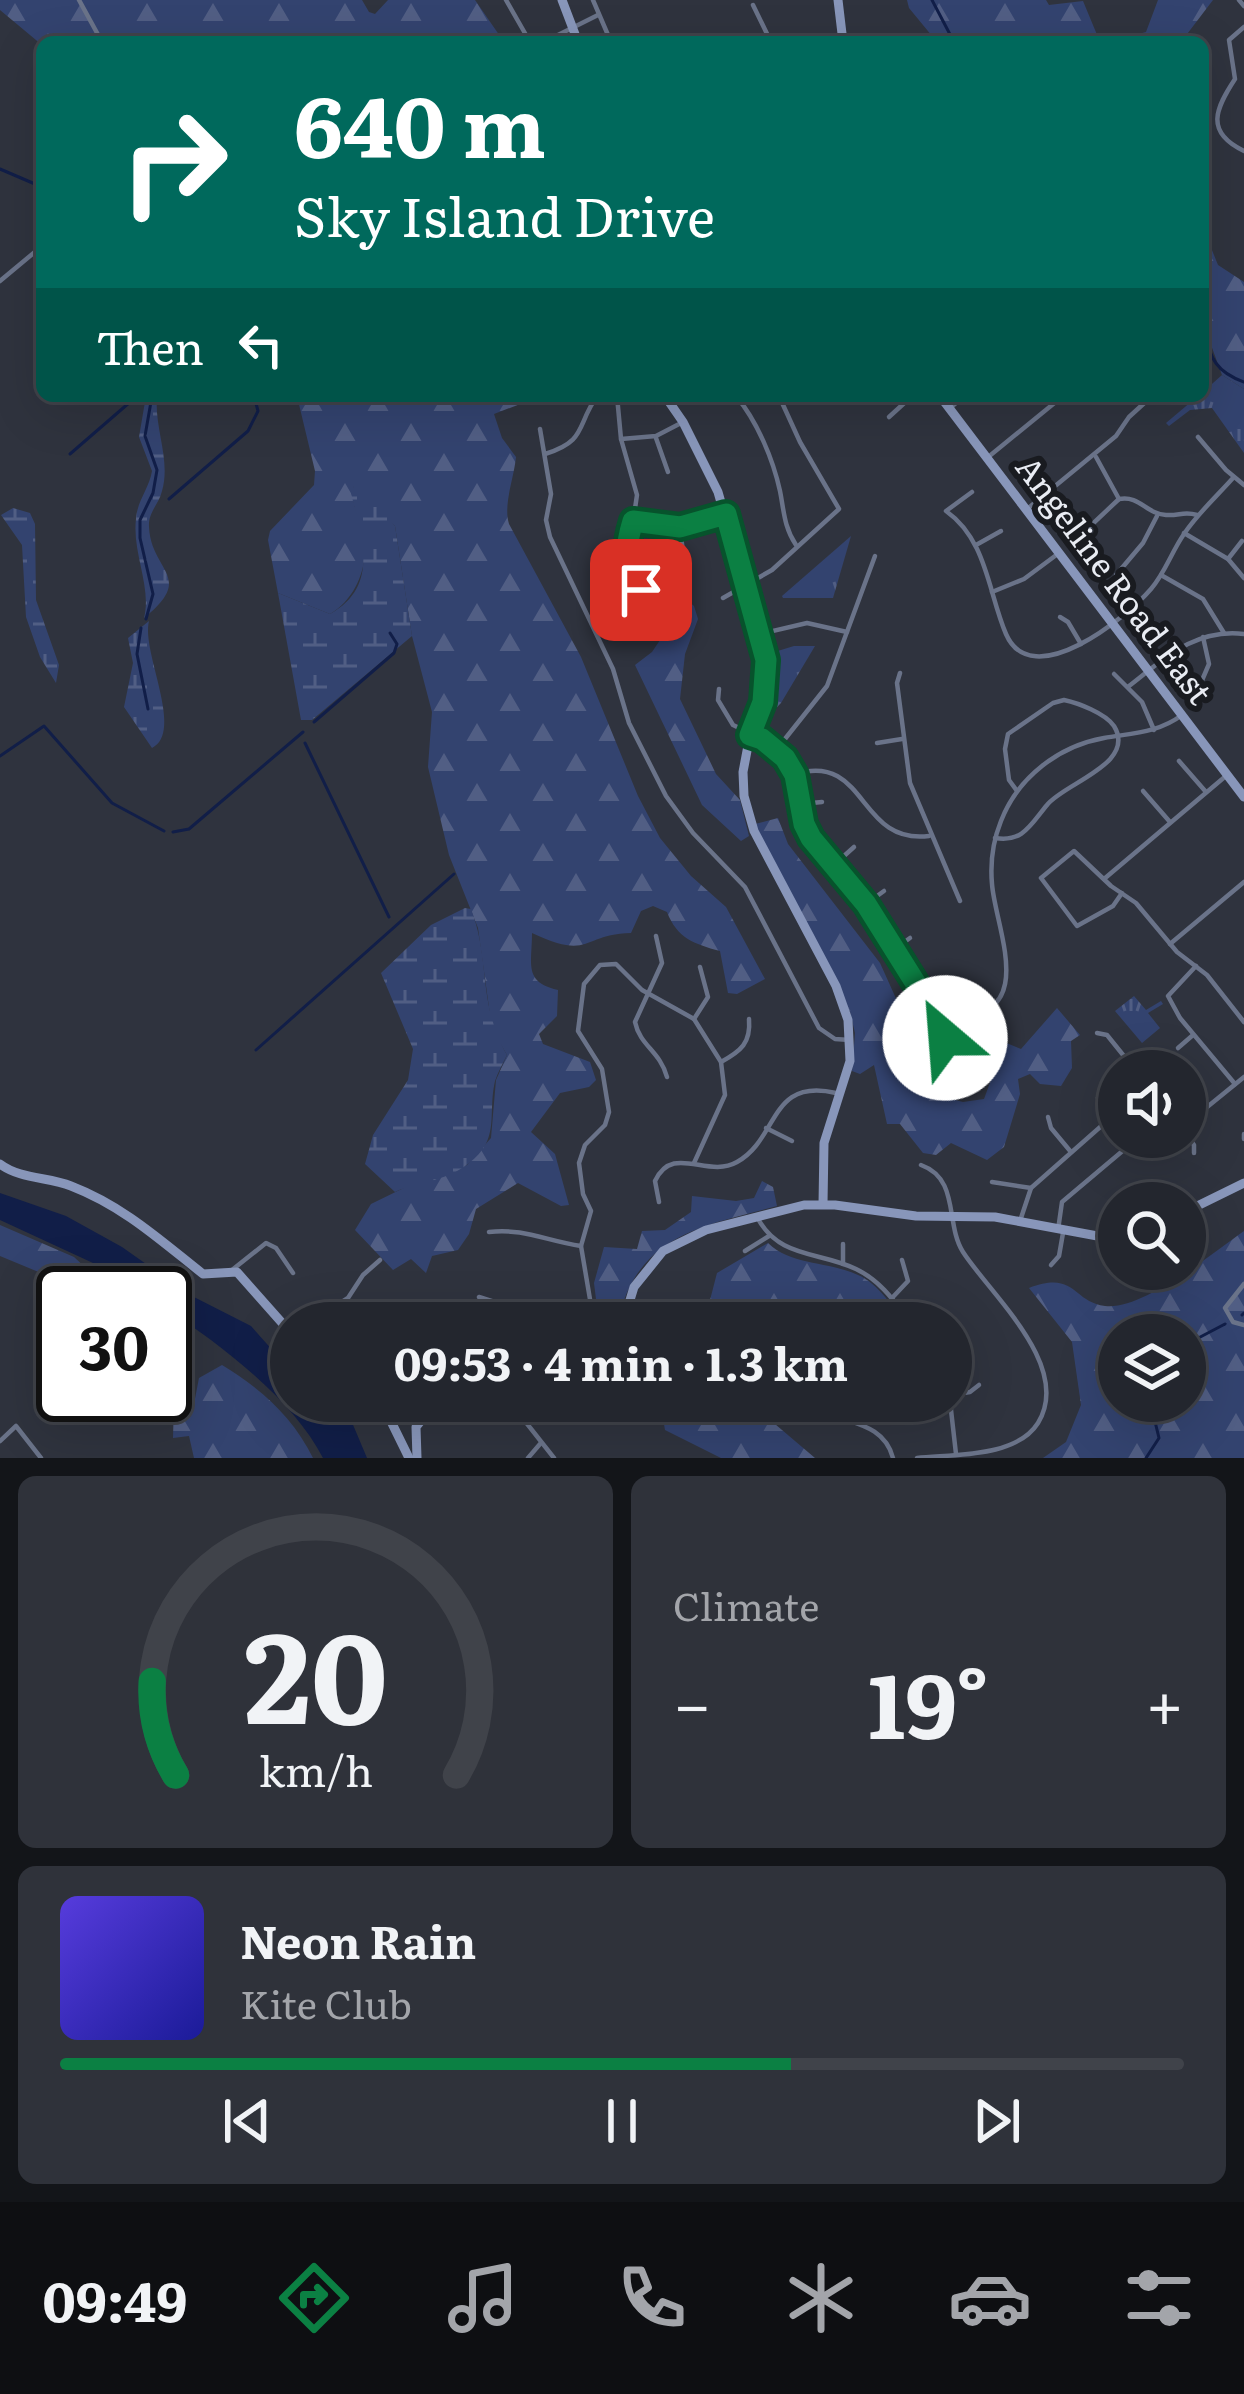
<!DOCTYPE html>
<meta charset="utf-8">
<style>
body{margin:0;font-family:Literata,serif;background:#2f323a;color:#f1f3f6;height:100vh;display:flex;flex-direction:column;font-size:45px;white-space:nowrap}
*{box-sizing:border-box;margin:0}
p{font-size:39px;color:#a3a5aa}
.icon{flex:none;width:66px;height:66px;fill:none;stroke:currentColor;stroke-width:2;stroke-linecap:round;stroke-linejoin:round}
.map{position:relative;height:1458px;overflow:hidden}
.drawer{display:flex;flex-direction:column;gap:18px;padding:18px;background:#131519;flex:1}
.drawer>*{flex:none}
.guide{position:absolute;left:36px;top:36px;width:1173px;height:366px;border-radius:18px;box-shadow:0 12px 48px #0002,0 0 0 3px #40434a;background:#00695c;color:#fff;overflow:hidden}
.tools{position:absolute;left:1098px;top:1050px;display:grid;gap:24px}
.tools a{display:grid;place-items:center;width:108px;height:108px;border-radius:50%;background:#23262e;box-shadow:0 12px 48px #0002,0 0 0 3px #40434a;font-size:60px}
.speed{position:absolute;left:36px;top:1266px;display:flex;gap:24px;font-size:60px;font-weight:700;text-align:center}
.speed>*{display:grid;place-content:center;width:156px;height:156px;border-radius:50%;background:#23262e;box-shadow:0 12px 48px #0002,0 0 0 3px #40434a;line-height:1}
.speed .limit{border:6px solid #111;border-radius:18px;background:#fff;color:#111}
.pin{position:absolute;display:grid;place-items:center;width:102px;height:102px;color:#fff;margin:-51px;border-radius:24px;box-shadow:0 6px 18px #0006}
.me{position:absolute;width:132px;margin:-66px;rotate:333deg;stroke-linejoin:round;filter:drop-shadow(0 0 9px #0008)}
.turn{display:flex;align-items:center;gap:42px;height:252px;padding:0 60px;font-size:54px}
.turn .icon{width:156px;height:156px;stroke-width:2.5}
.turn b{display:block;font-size:84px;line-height:102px}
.then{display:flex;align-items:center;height:114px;padding:0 60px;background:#0003;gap:24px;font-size:45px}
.big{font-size:90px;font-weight:700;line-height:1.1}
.drawer .card{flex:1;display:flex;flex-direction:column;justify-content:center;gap:18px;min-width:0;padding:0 42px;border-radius:18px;background:#2f323a}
.drawer .dial{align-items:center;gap:0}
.dial svg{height:312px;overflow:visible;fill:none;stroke:#40434a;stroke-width:7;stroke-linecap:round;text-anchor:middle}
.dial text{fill:#f1f3f6;stroke:none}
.song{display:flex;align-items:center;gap:36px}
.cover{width:144px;height:144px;border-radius:18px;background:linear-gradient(135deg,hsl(250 70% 55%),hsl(240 70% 35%))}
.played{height:12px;border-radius:6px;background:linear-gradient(90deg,#0b8043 65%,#40434a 65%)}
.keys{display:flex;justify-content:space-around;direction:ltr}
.heat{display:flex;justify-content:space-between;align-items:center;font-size:66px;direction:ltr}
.drawer .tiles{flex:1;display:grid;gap:18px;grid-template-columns:1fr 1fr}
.card:last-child{grid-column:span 2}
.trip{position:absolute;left:270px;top:1302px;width:702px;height:120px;border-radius:60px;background:#23262e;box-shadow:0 12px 48px #0002,0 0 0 3px #40434a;font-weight:700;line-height:120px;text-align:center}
.menu{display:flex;height:192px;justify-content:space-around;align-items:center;background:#0e0f12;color:#a3a5aa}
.menu .icon{width:84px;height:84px}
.menu .on{color:#0b8043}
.menu b{font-size:54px;color:#f1f3f6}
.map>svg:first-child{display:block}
.forest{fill:url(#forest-firs);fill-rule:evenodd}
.wetland{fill:url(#wetland-marsh)}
.park{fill:url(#park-tufts)}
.water{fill:#111e48}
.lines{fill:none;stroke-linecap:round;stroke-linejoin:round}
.stream{stroke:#111e48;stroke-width:3}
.street{stroke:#6a7389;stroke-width:4.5}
.secondary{stroke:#8896ba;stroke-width:9}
.route-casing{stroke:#07532c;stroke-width:30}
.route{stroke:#0b8043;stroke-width:21}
.labels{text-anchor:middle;stroke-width:12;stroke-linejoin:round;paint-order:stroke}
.street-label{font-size:33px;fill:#e9ecf3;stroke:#191b20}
</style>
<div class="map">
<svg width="1244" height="1458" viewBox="0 0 1244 1458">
<defs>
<pattern id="forest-firs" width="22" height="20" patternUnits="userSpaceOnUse" patternTransform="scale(3)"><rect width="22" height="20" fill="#33436f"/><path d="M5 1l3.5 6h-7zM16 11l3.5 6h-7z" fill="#515e84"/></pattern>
<pattern id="wetland-marsh" width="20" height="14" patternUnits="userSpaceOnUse" patternTransform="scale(3)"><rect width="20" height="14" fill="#33436f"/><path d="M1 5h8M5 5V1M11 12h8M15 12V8" fill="none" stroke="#515e84"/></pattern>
<pattern id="park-tufts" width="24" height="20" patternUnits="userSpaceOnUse" patternTransform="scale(3)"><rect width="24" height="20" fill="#33436f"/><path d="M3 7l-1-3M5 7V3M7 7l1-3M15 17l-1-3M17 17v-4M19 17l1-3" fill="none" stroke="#515e84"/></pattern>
</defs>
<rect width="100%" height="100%" fill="#2f333e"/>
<g class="forest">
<path d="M0 0H362L369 12 375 14 388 0H475L504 42 42 45 0 10Z"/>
<path d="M907 0H1046L1049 5 1083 1 1100 42H937L909 8Z"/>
<path d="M1158 0H1213L1181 42H1110L1146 32Z"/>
<path d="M1203 228 1218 265 1244 282V389L1222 375 1203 323Z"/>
<path d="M297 396H541L494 414 502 438 516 457C514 478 503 505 509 524L581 657 638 796 660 838 691 876 726 907 765 979 737 994 728 993 720 951C694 944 677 938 667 912L653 906 641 911 631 933C581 934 592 961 532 933 532 964 523 982 558 990L557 1016 539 1034 543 1044 590 1062 596 1080 589 1087 560 1093 531 1132 555 1154 569 1205 561 1206 518 1183 476 1209 469 1234 458 1250 432 1256 426 1273 411 1259 393 1270 355 1230 371 1204 414 1183 467 1165 491 1138 496 1080 507 1055 492 1029 478 928 449 855 428 767 432 712 412 636 395 526 354 486C350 504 360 517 363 535 370 564 356 599 330 614L278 593 268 540 270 531 314 485 315 471Z"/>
<path d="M687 600 694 606 698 619 685 654 680 699 716 774 740 800 749 836 741 841 702 805 635 665 652 652Z"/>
<path d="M778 818 788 844 880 963 940 1096 963 1102 984 1099 995 1069 992 1060 1004 1042 1021 1049 1057 1008 1080 1035 1071 1041 1072 1068 1061 1086 1040 1084 1030 1074 1018 1079 1020 1094 1004 1147 987 1160 951 1143 936 1155 923 1153 900 1124H887L874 1065 860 1074 852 1071 855 1033 850 1012 755 824Z"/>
<path d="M762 1181 773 1187 777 1206C703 1226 635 1235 618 1323H599L594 1283 604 1247 637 1249 642 1231 665 1230 691 1212 692 1196 736 1201 754 1198Z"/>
<path d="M0 1225 74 1257 103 1284 41 1273 0 1256Z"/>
<path d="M1244 1231V1458H1043L1066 1442 1081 1405 1072 1342 1029 1288C1076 1270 1072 1302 1105 1306 1142 1311 1214 1252 1244 1231ZM1119 1335H1185V1401H1119Z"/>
<path d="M768 1243C792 1266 828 1261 858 1275 879 1284 891 1306 906 1323H686L709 1304 717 1273Z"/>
<path d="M222 1365C260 1388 293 1417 313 1458H194L189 1436 173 1438 174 1402 180 1398 194 1404 199 1378Z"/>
<path d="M660 1401H781L762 1413 815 1458H721L665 1430Z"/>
</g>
<g class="wetland">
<path d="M146 396H157C154 428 171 460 162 491 159 504 148 512 149 527 151 572 196 576 144 618 152 587 132 553 136 519 137 501 149 489 152 471L139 437Z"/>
<path d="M364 482 374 488 379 507 395 526 412 636 312 720H301L278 593 330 614C381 586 361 536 351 493L354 486Z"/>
<path d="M13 508 30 513 35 524 36 600 59 665 56 683 40 657 26 617 22 545 1 515Z"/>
<path d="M149 621C141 652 185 732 152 748L124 707 133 663 128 638Z"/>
<path d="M465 908 471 909C491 961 477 1002 507 1055 503 1063 498 1072 495 1081 487 1116 502 1141 465 1166 443 1182 418 1181 395 1192L365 1164 373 1135 408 1080 413 1049 381 973 431 925Z"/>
</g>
<g class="park">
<path d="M1222 375 1244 389V453L1212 408 1190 410 1169 426 1166 423 1198 396H1203V392Z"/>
<path d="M851 536 833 598H783L782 596Z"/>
<path d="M794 646H815L781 703 759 726 769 689 768 654Z"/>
<path d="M1134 996 1146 1010 1161 1001 1163 1004 1148 1013 1160 1028 1142 1043 1115 1011Z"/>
</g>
<path class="water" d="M0 1193 66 1216 122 1247 190 1295 251 1326 291 1371V1401H337L351 1420 367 1458H323C293 1399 220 1344 165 1308V1293H143L119 1275 0 1220Z"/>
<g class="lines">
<g class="stream">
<path d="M932 0 954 42"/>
<path d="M0 169 42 187"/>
<path d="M1203 331C1211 359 1216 372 1244 382"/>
<path d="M70 454 137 396"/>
<path d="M169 499 248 431 258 411 254 396"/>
<path d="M146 619 153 594 140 538V520L153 493 157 470 145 436 152 396"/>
<path d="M141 628 137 654 148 709"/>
<path d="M314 722 394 653 397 644 390 633"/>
<path d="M305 743 389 917"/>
<path d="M0 756 44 726 112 803 164 831"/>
<path d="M173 832 189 829 303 732"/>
<path d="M256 1050 454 874"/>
<path d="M1242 1315 1244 1313"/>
<path d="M1185 1345 1225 1324"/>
<path d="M1146 1458 1159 1438 1150 1401"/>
</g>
<g class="street">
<path d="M79 0 102 42"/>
<path d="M506 0 530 42"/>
<path d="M593 0 611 42"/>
<path d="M1239 0 1244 6"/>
<path d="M753 5 771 42"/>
<path d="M1244 27 1229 40 1235 79C1216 108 1204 132 1244 151"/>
<path d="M544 42 598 15"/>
<path d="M622 42 633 37"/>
<path d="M0 281 42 246"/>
<path d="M617 396 621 439 637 495 627 563 635 582 652 599"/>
<path d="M736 396C757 421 773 459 780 491 784 511 784 527 796 545"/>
<path d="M949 409 964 396"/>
<path d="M889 417 912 396"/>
<path d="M540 429 551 494 546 520 550 537 613 669 629 723 666 796 693 833 745 887 819 1028 835 1039 850 1040"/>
<path d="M1198 437 1226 470 1244 485"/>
<path d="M656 438 668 472"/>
<path d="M621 439 656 436 683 422"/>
<path d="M545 454C587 441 576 426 597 396"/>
<path d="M1096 457 1119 499"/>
<path d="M987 458 1063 396"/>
<path d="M972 492 946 511C987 540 988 592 1006 634 1032 694 1126 618 1151 589 1165 573 1172 551 1184 534 1198 513 1217 496 1233 478"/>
<path d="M1119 499C1140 495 1146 514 1166 515 1179 516 1184 511 1197 515"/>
<path d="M1026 510 1116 436 1129 417 1152 396"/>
<path d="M633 521 679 527 726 514"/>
<path d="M680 528 683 552"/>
<path d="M1084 532 1119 499"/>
<path d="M1184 533 1228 559 1244 578"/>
<path d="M976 545 1001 531"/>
<path d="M1228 559 1242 541"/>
<path d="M1116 575 1143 543 1157 516"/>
<path d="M1161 575 1203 599 1224 633"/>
<path d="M992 592 1024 579 1059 553"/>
<path d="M723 598 772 570 839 509 800 442 779 396"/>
<path d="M1060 617 1068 622 1081 644"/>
<path d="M760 634 807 623 847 632"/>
<path d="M900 673 897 683 910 783 960 901"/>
<path d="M1114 674 1142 702 1154 730"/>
<path d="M1200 685 1209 664 1203 637"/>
<path d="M1129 686C1165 658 1196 628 1244 634"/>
<path d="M719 689 718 700 733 725 762 739 785 757 795 774 811 838 866 904 929 1003 956 1017C1039 1016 995 927 992 884 990 862 993 841 1001 821 1018 777 1059 746 1104 738 1132 733 1158 733 1182 715"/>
<path d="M877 743 902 739"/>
<path d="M777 749 827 686 875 556"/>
<path d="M1179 761 1206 792"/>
<path d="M795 774C868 752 857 845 929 836"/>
<path d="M1143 791 1170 822"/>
<path d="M801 804 822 802"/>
<path d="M995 838C1023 843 1031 824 1047 805 1064 783 1137 764 1114 726 1105 713 1078 703 1064 700L1053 703 1008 734 1005 749 1009 780 1017 791"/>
<path d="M834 865 854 847"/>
<path d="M1104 879 1227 775"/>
<path d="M1122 893 1113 906 1077 926 1041 878 1074 851 1111 886 1136 903 1177 952 1207 975 1244 1022"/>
<path d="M866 904 884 891"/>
<path d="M656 936 662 963 635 1022C640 1046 660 1051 667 1077"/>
<path d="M1170 944 1244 882"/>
<path d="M896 948 910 938"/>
<path d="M1196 966 1168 996 1180 1018 1235 1084"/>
<path d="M922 993 941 982"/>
<path d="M946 1015 945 1038 962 1069"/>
<path d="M694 1019 708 997 700 967"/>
<path d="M1097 1033 1107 1035 1136 1071"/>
<path d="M1178 1048 1193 1035"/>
<path d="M721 1062C741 1051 751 1043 749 1019"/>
<path d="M1048 1117 1051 1128 1071 1152"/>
<path d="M1185 1125 1244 1077"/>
<path d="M766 1128 792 1141"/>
<path d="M1185 1132 1194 1145V1153"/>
<path d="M1244 1134V1139"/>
<path d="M1167 1139 1170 1137"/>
<path d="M992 1182 1031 1188"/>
<path d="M659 1202 655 1181C673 1143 707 1179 737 1162 779 1139 769 1077 836 1093"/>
<path d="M757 1217C779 1259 819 1251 856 1269 881 1281 895 1302 911 1323"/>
<path d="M1020 1221 1031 1188 1107 1121V1112L1098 1098"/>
<path d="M1058 1230 1062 1202 1132 1143"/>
<path d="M489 1232C524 1228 546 1241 581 1246"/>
<path d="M843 1244V1264"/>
<path d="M745 1251 769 1236"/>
<path d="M1051 1265 1059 1256 1063 1233"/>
<path d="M232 1270 266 1243 276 1248 293 1273"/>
<path d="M1244 1284 1225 1308 1233 1322 1244 1325"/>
<path d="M479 1297 504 1305 513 1323"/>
<path d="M892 1298 908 1281 902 1260"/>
<path d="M309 1323 348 1298 363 1275 380 1260"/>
<path d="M594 1323 581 1246 591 1211 583 1194 579 1163 585 1145 605 1125 609 1112 602 1069 578 1031 584 984 600 965 616 964 642 990 694 1019 721 1062 725 1095 694 1163"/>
<path d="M951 1395 970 1392 979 1385"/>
<path d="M509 1401 554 1458"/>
<path d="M950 1401 956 1454"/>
<path d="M822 1411C851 1424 884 1424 893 1458"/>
<path d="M0 1441 16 1426 41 1458"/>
<path d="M528 1458 540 1444"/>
<path d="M917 1458C953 1454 1016 1458 1038 1423 1073 1366 990 1294 963 1252 945 1224 960 1179 921 1165"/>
</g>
<g class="secondary">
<path d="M562 0 578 42"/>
<path d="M838 0 843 42"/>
<path d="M665 396 683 422 718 492 766 660 763 702 750 735 743 772 744 796 754 831 836 986 848 1020 850 1061 824 1143 823 1204"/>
<path d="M940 396 1244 797"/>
<path d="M0 1164C20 1179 48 1177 71 1186 123 1206 160 1240 203 1274L237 1272 291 1333"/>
<path d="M1185 1212 1244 1183"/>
<path d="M623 1323 634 1287 663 1251 706 1230 804 1205H835L916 1216 995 1217 1119 1240"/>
<path d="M381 1401 409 1458"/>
<path d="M417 1458 416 1427 437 1401"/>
</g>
</g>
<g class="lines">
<g class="route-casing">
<path id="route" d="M641 590C623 567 625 547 633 521L680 527 726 514 766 660 763 702 750 735 762 739 785 758 795 775 804 824 811 838 866 904 928 1003 946 1015 945 1038"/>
</g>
<use href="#route" class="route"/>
</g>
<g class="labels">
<g class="street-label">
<text transform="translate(1114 580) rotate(53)" y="12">Angeline Road East</text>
</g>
</g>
</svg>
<div class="tools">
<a><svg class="icon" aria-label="sound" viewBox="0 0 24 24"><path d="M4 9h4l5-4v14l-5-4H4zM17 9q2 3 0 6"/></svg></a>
<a><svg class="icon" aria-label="search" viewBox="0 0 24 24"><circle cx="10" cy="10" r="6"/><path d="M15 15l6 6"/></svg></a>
<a><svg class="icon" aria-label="layers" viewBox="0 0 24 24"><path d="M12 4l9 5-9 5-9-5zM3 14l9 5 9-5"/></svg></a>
</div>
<div class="speed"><div class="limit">30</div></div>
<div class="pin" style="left:641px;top:590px;background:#d93025"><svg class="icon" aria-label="arrive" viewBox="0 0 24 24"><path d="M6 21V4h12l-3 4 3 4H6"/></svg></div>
<svg class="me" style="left:945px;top:1038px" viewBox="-20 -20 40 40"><circle r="19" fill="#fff"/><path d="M0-13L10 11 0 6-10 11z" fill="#0b8043"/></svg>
<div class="trip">09:53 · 4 min · 1.3 km</div>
<div class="guide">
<div class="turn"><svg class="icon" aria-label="right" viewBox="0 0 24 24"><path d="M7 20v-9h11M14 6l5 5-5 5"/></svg><div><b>640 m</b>Sky Island Drive</div></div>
<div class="then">Then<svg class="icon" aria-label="left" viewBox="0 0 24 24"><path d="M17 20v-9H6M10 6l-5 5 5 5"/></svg></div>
</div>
</div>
<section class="drawer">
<div class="tiles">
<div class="card dial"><svg viewBox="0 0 100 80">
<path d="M14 69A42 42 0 1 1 86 69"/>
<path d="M14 69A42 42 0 0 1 8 45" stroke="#0b8043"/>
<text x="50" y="56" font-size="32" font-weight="700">20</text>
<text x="50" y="72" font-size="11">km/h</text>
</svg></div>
<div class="card"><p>Climate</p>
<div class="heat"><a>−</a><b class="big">19°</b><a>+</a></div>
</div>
<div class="card">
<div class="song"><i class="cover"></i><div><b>Neon Rain</b><p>Kite Club</p></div></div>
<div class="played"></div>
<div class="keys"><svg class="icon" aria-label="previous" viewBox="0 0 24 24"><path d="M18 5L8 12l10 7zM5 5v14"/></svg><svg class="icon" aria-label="pause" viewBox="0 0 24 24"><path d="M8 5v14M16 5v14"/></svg><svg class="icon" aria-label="next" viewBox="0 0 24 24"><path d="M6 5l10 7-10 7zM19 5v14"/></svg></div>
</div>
</div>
</section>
<nav class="menu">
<b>09:49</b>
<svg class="icon on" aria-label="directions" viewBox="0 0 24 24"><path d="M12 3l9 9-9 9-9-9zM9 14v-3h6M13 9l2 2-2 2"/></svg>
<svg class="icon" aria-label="music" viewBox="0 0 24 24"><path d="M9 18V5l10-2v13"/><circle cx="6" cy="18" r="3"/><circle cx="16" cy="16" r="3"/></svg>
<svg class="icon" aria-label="phone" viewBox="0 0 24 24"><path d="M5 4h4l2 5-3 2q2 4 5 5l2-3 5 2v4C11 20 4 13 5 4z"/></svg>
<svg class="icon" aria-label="climate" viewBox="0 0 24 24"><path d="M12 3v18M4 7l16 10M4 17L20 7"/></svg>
<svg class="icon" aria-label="car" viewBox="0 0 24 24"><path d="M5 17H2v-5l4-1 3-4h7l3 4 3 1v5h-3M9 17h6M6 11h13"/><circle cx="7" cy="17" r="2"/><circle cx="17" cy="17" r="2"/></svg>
<svg class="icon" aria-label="filters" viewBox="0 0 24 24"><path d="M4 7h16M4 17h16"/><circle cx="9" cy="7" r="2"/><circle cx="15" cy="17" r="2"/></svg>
</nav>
